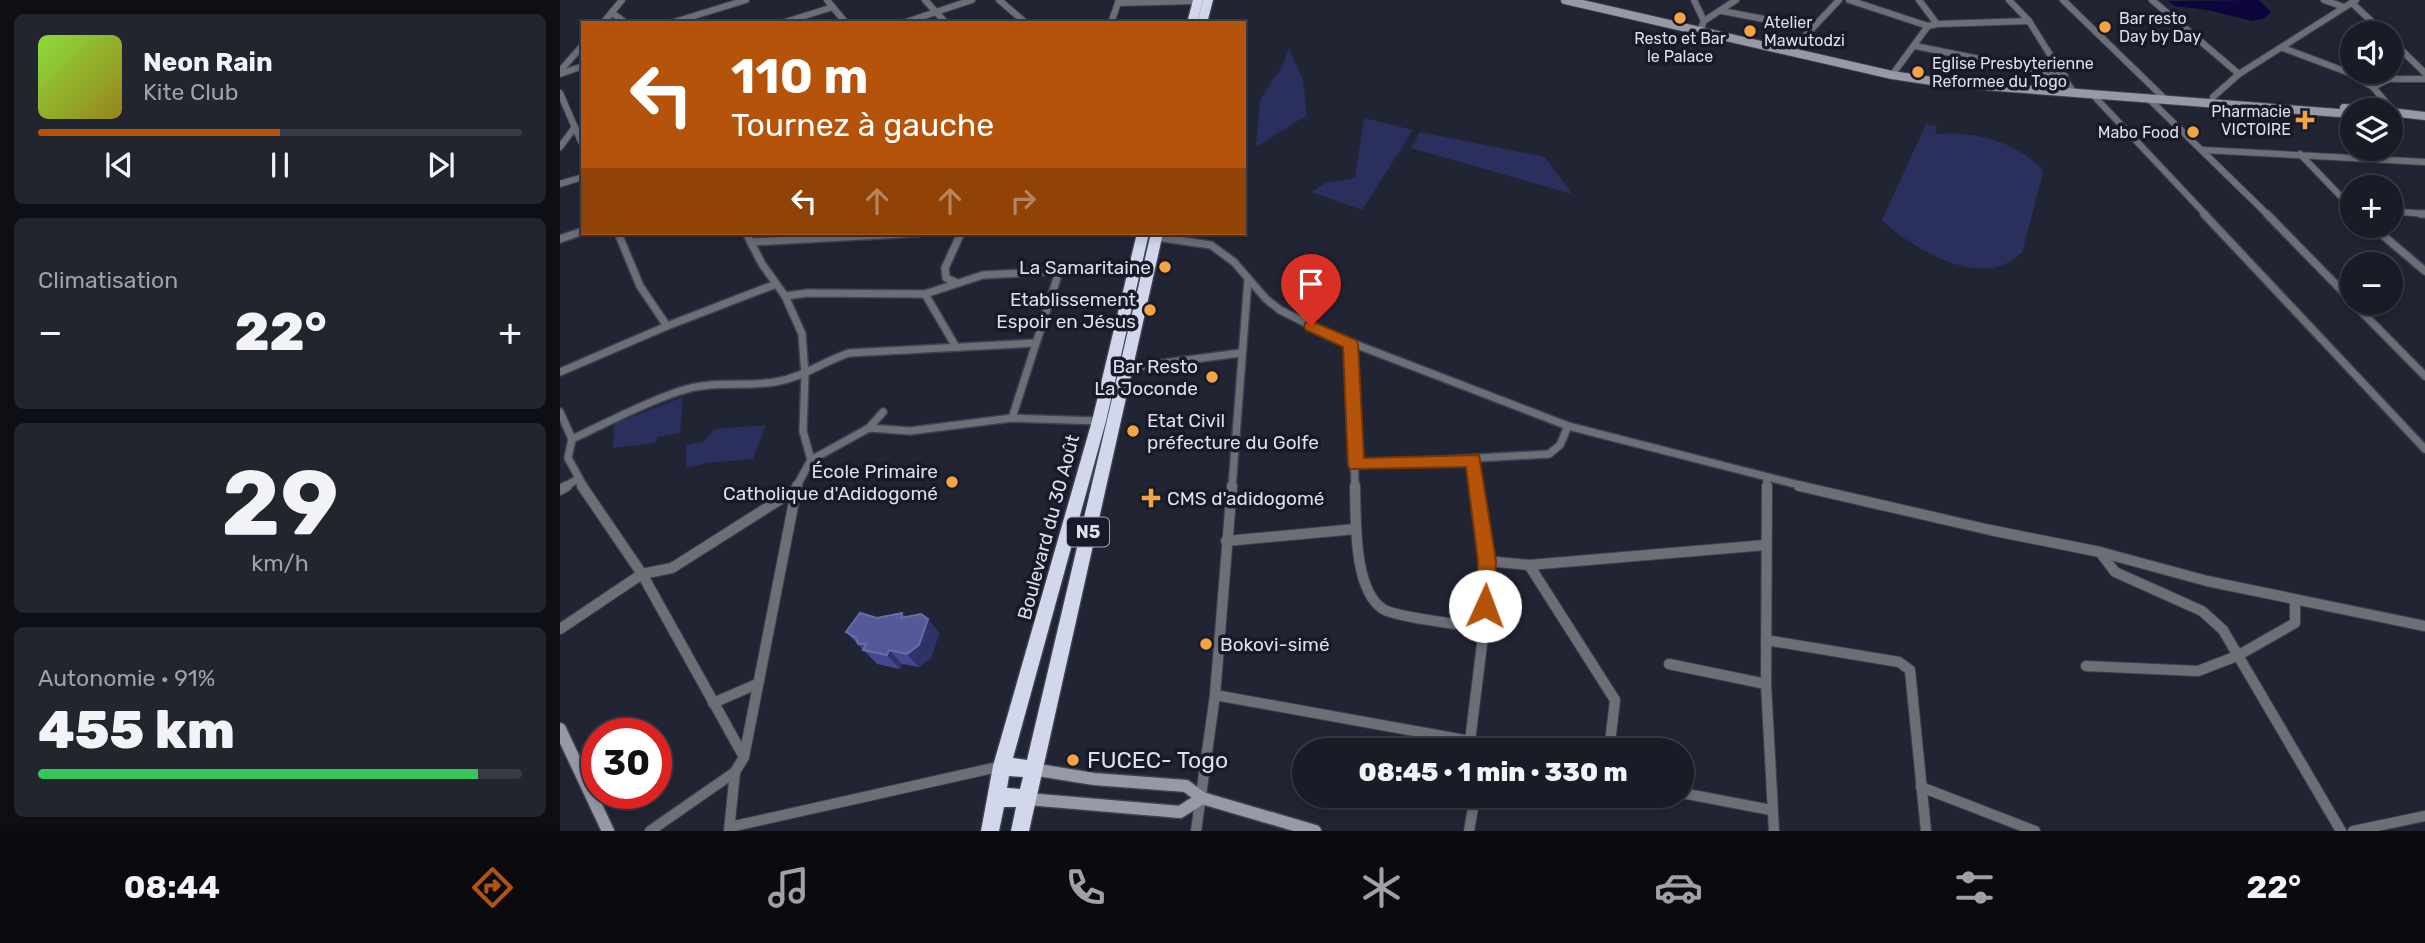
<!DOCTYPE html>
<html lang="fr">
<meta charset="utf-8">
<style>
body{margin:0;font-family:Rubik,sans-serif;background:#22242e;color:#f1f3f6;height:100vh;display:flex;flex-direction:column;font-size:26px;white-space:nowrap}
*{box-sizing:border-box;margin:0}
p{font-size:23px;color:#9fa1a7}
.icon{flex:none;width:38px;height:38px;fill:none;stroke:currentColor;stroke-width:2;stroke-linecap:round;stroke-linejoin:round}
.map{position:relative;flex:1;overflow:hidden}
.side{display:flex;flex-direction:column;gap:14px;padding:14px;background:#0e0f15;width:560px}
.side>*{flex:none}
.top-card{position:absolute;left:21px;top:21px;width:665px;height:214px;border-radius:0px;box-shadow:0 4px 10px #0003,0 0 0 2px #373943;background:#b45309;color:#fff;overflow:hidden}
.controls{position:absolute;left:1780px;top:21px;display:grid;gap:14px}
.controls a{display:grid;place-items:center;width:63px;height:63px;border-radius:50%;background:#191b26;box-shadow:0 4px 10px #0003,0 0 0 2px #373943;font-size:35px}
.speed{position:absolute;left:21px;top:718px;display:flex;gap:14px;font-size:35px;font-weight:700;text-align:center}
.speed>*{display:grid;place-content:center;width:91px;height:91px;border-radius:50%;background:#191b26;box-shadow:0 4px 10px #0003,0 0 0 2px #373943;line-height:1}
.speed .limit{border:10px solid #d22;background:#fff;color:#111}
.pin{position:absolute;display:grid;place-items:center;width:60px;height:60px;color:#fff;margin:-72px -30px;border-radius:50% 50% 50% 0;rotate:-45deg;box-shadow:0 0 7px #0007}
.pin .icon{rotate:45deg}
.me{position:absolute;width:77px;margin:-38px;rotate:2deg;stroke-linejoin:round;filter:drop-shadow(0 0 5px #0008)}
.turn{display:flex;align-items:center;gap:24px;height:147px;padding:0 35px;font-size:32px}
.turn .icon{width:91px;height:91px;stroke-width:2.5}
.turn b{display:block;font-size:49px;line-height:60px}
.lanes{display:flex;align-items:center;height:66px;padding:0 35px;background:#0003;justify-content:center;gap:35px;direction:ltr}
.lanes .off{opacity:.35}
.big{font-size:52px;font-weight:800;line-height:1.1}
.side .card{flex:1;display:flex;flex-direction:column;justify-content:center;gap:10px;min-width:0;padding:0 24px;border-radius:10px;background:#22242e}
.side .dial{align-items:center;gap:0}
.dial b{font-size:91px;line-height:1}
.song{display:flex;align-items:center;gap:21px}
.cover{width:84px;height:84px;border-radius:10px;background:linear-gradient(135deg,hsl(90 70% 55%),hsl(50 70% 35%))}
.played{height:7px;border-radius:4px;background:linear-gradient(90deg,#b45309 50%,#373943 50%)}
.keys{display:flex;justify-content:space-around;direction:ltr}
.heat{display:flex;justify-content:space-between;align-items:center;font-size:38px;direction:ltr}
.charge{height:10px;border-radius:5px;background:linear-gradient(90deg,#34c759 91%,#373943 0)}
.trip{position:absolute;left:732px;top:738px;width:402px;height:70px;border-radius:35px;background:#191b26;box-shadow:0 4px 10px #0003,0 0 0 2px #373943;font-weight:800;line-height:70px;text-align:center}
.tab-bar{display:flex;height:112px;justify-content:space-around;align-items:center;background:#0a0b0f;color:#9fa1a7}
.tab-bar .icon{width:49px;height:49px}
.tab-bar .current{color:#b45309}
.tab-bar b{font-size:32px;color:#f1f3f6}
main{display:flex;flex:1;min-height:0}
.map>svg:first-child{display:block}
.green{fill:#2b2f5d}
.water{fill:#0d053d}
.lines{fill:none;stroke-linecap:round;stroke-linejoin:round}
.street-far2-casing{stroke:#3f4250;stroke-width:8}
.street-far1-casing{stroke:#3f4250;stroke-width:10}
.street-casing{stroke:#3f4250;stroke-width:12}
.secondary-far1-casing{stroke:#3f4250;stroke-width:10}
.secondary-casing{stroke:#3f4250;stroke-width:15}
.highway-casing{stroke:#3f4250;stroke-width:3}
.street-far2{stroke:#6d6f77;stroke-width:6}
.street-far1{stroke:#6d6f77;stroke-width:7}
.street{stroke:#6d6f77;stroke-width:10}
.secondary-far1{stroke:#9799a7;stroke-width:8}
.secondary{stroke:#9799a7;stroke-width:12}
.highway{fill:#d3d7ec;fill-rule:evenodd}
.wall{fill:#44478f}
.shaded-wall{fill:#2f3266}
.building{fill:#555899;stroke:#6a6da5;stroke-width:2}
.route{fill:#b45309;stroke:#753606;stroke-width:2}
.poi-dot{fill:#f4a443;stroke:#181a29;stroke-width:2.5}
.labels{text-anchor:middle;stroke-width:7;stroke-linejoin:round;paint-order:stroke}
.far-poi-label{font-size:16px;fill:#dddfea;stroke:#181a29;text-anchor:start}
.shield{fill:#181a29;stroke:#a2a4b0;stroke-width:2}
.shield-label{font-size:18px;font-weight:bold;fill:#dddfea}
.poi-label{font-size:19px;fill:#dddfea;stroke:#181a29;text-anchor:end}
.street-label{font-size:19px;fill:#dddfea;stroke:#181a29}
.near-poi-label{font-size:23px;fill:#dddfea;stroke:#181a29;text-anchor:start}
</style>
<main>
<section class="side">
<div class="card">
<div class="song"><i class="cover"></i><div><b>Neon Rain</b><p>Kite Club</p></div></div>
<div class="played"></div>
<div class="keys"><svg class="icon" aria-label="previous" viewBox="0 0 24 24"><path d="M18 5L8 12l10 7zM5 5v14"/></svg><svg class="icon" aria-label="pause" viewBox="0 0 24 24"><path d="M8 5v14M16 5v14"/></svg><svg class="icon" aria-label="next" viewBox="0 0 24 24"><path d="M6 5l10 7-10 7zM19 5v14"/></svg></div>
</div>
<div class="card"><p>Climatisation</p>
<div class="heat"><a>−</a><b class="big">22°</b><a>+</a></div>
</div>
<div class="card dial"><b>29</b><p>km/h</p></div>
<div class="card"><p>Autonomie · 91%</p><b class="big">455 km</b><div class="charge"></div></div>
</section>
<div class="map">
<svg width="1865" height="831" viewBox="0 0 1865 831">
<rect width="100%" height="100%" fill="#212433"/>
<g class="green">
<path d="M729 48 743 80 747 115 696 147 700 100 723 65Z"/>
<path d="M804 118 853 130 802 210 752 192 765 183 795 178Z"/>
<path d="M1366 124 1377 126 1375 134C1415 131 1452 140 1481 168L1483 173 1462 253C1456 257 1450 262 1443 265 1406 280 1347 245 1322 220Z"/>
<path d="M860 132 985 157 1012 194 851 148Z"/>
<path d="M123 397 120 433 98 437 95 443 53 448 54 424Z"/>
<path d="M206 425 193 459 147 463 126 468V445L145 441 154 429Z"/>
</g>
<path class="water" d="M1699 0 1711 12 1705 18 1692 21 1648 10 1615 6 1608 1Z"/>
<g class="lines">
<g class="street-far2-casing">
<g id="street-far2">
<path d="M267 0 286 23"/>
<path d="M365 0 386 23"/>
<path d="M439 0 466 23"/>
<path d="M1134 0 1144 21 1142 26"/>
<path d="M1289 0 1368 26"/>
<path d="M1449 0 1469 21 1512 90"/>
<path d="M1503 0 1605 99"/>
<path d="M1592 0 1679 74"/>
<path d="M1764 0 1784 7"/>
<path d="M558 3 637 1"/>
<path d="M1792 3 1824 33"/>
<path d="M1162 11 1251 28"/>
<path d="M52 13 66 23"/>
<path d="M1144 21 1176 0"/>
<path d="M43 23 62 0"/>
<path d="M111 23 186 0"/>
<path d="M222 23 273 7"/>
<path d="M343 23 412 0"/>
<path d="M551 23 559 0"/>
<path d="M1377 24 1469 21"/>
<path d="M1830 39 1865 73"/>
<path d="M1355 46 1505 76"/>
<path d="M1234 48 1279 0"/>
<path d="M1723 48 1787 72 1813 87 1834 112"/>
<path d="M0 71 23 45"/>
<path d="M1335 71 1368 26 1377 24 1359 0"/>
<path d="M0 74 23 66"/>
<path d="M1813 87 1829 79H1865"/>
<path d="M0 93 23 146"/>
<path d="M1533 95 1646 215"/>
<path d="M1653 97 1679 74 1796 0"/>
<path d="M1588 98 1708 215"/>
<path d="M0 147 15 127"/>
<path d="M1643 150 1865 162"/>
<path d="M1740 154 1792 208"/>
<path d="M0 184 23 177"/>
<path d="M1830 211 1865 214"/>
</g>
</g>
<g class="street-far1-casing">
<g id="street-far1">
<path d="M1644 214 1865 449"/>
<path d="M1707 214 1792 301"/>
<path d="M1861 214H1865"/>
<path d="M1812 226 1865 271"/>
<path d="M58 233 80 286 107 326"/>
<path d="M186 233 202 264 225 296 242 334 245 375 243 431 251 460 236 487"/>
<path d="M596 237 651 245 674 262 706 299 720 310 766 333 1008 426 1247 487"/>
<path d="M0 239 23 231"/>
<path d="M191 242 359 233"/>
<path d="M395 282 386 278 385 268 401 233"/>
<path d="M365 294 396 347"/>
<path d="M225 296 248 293 365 294 423 275 573 267"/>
<path d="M1793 303 1865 376"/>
<path d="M791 344 795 487"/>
<path d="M567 368 680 353"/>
<path d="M0 372 107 326 216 284"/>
<path d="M0 412 12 439 8 458 24 487"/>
<path d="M452 418 499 272"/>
<path d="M309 428 323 412"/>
<path d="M12 439C47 423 83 403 120 391 151 380 183 387 215 382 244 377 262 362 289 353L475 343"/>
<path d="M251 460 309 428 350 431 452 418 539 421"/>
<path d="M913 460 917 487"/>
<path d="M796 465 989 454 1000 445 1008 426"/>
<path d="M4 487 18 479"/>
<path d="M672 487 688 280"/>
<path d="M1207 487V478"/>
</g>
</g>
<g class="street-casing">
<g id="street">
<path d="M22 486 82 574 184 757"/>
<path d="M795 486C796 518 793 590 823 609 834 617 906 625 924 628"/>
<path d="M1207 486 1206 684 1214 831"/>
<path d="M1239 486 1430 530 1540 552 1647 581 1865 626"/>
<path d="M0 490 7 486"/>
<path d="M666 541 796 529"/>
<path d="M1540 552 1555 572 1642 611 1663 630 1781 831"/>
<path d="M927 561 969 565 1055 700 1049 751"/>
<path d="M969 565 1206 545"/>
<path d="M0 629 82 574 112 568 235 490"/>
<path d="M1206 640 1339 662 1350 670 1366 831"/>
<path d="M1109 664 1206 684"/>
<path d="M1526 666 1638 671 1677 656 1735 623V601"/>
<path d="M655 695 910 741 948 751"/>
<path d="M153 703 197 684"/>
<path d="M910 741 924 628 927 561 917 486"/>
<path d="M1361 787 1475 831"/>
<path d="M1122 793 1211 810"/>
<path d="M170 827 442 766"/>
<path d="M90 831 175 772"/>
<path d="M169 831 175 772 184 757 237 486"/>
<path d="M636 831 655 695 672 486"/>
<path d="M909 831 915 796"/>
<path d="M1793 831 1865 816"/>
</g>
</g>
<g class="secondary-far1-casing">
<g id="secondary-far1">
<path d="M1005 0 1332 75 1385 83 1792 114"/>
<path d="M1784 108 1809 110"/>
<path d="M1830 112 1865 116"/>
</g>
</g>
<g class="secondary-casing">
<g id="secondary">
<path d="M0 729 48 831"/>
<path d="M472 769 534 779 626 786 642 798 755 831"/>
<path d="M468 799 620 812 642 798"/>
</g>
</g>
<g class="highway-casing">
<g id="highway">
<path d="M633 0H643L637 23H627Z"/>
<path d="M643 0H653L647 23H637Z"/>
<path d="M577 233H589L546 421 453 758 467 760 591 233H603L469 831H451L456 807H444L439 831H421L433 766 532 421ZM449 776 463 777 460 789 447 788Z"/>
</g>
</g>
<use href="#street-far2" class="street-far2"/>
<use href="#street-far1" class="street-far1"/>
<use href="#street" class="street"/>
<use href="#secondary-far1" class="secondary-far1"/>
<use href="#secondary" class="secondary"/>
<use href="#highway" class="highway"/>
</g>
<path class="wall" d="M342 613 346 617 368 619 379 633 371 658 359 667 342 664 340 669 317 664 286 632 317 618Z"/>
<g class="shaded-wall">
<path d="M368 619 379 633 371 658 359 667 347 654Z"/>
<path d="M329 650 342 664 340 669 327 655Z"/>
</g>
<path class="building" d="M300 613 317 618 342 613 341 618 361 614 368 619 359 645 347 654 329 650 327 655 303 650 306 644H298L296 638 286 632Z"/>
<path class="route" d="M751 321 796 340 798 344 804 458 919 455 936 561 934 606 932 612 925 614 919 612 916 606 918 561 906 467 790 469 788 465 783 347 746 330 744 326 746 322Z"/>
<g class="poi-dot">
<circle cx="1120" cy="18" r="7"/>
<circle cx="1545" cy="27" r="7"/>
<circle cx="1190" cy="31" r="7"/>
<circle cx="1358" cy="72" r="7"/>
<path d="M1741.5 109.5h7v7h7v7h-7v7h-7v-7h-7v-7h7z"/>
<circle cx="1633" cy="132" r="7"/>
<circle cx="605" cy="267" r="7"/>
<circle cx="590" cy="310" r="7"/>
<circle cx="652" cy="377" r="7"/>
<circle cx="573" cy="431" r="7"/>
<circle cx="392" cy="482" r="7"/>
<path d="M587.5 487.5h7v7h7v7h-7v7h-7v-7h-7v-7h7z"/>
<circle cx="646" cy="644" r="7"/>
<circle cx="513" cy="760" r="7"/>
</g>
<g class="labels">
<g class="far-poi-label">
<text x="1559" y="24">Bar resto<tspan x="1559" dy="18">Day by Day</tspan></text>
<text x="1204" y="28">Atelier<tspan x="1204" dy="18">Mawutodzi</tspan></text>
<text x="1120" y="44" text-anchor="middle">Resto et Bar<tspan x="1120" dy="18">le Palace</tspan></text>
<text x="1372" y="69">Eglise Presbyterienne<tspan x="1372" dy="18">Reformee du Togo</tspan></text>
<text x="1731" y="117" text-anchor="end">Pharmacie<tspan x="1731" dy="18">VICTOIRE</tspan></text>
<text x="1619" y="138" text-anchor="end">Mabo Food</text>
</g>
<rect class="shield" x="507" y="517.5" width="42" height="29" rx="5"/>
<g class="shield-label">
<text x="528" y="538">N5</text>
</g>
<g class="poi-label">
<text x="591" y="274">La Samaritaine</text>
<text x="576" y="306">Etablissement<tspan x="576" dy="22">Espoir en Jésus</tspan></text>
<text x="638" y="373">Bar Resto<tspan x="638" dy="22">La Joconde</tspan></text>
<text x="587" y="427" text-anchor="start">Etat Civil<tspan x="587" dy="22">préfecture du Golfe</tspan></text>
<text x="378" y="478">École Primaire<tspan x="378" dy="22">Catholique d'Adidogomé</tspan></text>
<text x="607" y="505" text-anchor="start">CMS d'adidogomé</text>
<text x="660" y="651" text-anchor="start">Bokovi-simé</text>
</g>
<g class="street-label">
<text transform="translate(488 527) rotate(-75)" y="7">Boulevard du 30 Août</text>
</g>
<g class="near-poi-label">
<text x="527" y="768">FUCEC- Togo</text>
</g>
</g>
</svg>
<div class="controls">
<a><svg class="icon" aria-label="sound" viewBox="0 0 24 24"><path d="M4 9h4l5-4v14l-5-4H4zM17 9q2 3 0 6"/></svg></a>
<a><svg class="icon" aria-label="layers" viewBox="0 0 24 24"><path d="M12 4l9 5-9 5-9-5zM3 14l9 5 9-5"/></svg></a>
<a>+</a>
<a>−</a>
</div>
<div class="speed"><div class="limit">30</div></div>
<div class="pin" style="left:751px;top:326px;background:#d93025"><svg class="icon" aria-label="arrive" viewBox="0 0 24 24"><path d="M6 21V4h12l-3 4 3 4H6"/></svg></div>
<svg class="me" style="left:925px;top:606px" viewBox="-20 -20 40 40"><circle r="19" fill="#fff"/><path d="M0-13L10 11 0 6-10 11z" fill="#b45309"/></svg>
<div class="trip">08:45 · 1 min · 330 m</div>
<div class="top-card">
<div class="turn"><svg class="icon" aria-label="left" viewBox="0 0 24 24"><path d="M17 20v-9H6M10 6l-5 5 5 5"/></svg><div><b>110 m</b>Tournez à gauche</div></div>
<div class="lanes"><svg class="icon" aria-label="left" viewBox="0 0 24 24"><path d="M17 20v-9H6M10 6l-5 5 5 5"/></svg><svg class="icon off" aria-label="ahead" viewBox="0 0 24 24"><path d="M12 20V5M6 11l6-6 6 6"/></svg><svg class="icon off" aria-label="ahead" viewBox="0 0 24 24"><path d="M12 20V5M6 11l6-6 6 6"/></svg><svg class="icon off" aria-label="right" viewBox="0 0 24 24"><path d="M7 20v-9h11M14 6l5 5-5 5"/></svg></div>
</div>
</div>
</main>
<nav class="tab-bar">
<b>08:44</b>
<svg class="icon current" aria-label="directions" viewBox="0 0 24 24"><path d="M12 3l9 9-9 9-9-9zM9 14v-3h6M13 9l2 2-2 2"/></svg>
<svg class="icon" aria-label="music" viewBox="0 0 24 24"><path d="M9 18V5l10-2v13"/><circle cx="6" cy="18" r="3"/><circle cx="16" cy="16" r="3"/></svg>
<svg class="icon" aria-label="phone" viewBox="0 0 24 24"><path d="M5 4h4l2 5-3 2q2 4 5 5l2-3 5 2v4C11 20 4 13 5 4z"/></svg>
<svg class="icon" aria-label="climate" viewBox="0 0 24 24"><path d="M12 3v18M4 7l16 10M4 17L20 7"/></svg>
<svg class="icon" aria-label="car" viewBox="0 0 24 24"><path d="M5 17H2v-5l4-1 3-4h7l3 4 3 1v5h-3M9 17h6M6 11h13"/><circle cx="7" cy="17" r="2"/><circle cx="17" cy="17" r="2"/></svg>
<svg class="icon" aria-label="filters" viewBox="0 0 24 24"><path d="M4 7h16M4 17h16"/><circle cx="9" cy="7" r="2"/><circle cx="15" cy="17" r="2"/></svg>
<b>22°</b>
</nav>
